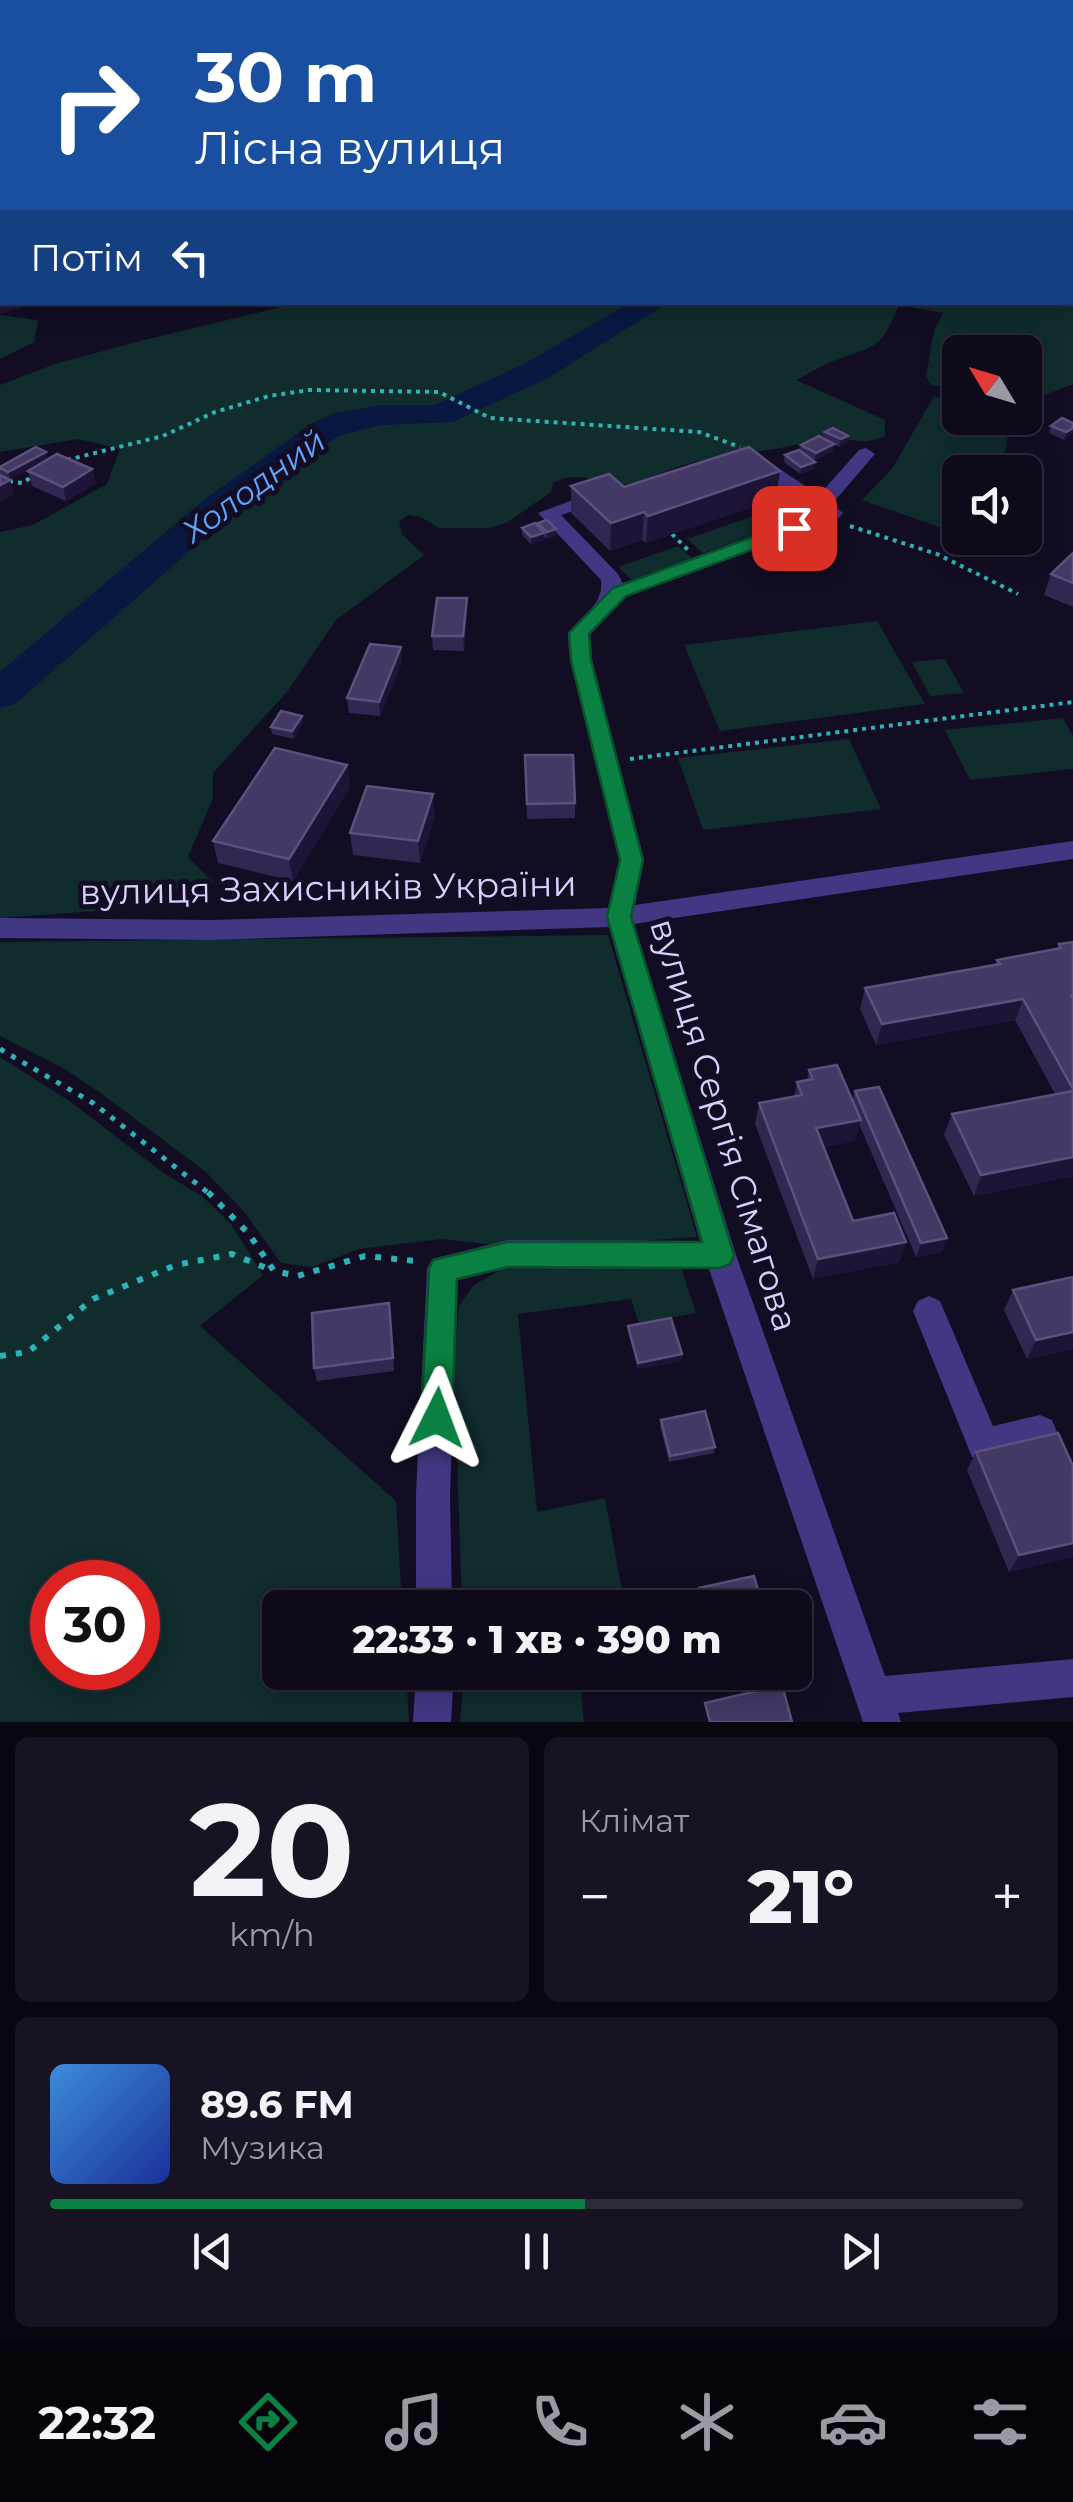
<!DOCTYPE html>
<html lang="uk">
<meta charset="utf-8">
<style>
body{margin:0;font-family:Montserrat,sans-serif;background:#171323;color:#f1f3f6;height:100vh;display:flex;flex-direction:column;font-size:38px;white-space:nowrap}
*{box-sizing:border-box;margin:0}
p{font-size:32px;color:#9b9aa2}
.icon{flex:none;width:55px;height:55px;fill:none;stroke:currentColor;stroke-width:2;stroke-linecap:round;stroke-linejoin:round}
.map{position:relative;height:1722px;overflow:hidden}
.drawer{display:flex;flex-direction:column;gap:15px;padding:15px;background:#08060e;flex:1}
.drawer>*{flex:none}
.top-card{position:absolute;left:0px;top:0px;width:1075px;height:305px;box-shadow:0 5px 25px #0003,0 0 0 2px #2e2b39;background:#1a4fa0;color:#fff;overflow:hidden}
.needle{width:65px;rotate:308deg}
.fabs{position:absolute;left:942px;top:335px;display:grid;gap:20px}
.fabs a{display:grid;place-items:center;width:100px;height:100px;border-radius:15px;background:#0e0a1a;box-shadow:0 5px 25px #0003,0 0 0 2px #2e2b39;font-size:50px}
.speed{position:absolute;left:30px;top:1560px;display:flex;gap:20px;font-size:50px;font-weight:700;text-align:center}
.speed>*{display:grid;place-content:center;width:130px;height:130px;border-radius:50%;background:#0e0a1a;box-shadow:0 5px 25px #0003,0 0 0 2px #2e2b39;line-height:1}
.speed .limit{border:15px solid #d22;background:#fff;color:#111}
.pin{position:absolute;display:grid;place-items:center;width:85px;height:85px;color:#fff;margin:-42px;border-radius:20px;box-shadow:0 5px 15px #0006}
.me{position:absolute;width:110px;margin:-55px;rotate:3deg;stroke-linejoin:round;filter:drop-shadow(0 0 8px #0008)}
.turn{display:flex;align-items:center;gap:35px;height:210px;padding:0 30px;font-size:45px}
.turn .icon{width:130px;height:130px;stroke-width:2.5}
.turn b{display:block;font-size:70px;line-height:85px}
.then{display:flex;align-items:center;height:95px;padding:0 30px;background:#0003;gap:20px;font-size:38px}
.big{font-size:75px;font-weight:800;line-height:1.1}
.drawer .card{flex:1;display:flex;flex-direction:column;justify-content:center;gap:15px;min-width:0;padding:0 35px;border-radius:15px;background:#171323}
.drawer .dial{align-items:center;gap:0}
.dial b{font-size:130px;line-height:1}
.song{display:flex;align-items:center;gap:30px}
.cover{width:120px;height:120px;border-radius:15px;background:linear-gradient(135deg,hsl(210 70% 55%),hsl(230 70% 35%))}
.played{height:10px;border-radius:5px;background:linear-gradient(90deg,#0b8043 55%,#2e2b39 55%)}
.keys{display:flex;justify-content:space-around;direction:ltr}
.heat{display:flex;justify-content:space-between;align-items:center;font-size:55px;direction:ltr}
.drawer .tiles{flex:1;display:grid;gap:15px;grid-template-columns:1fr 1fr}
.card:last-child{grid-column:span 2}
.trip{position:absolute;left:262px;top:1590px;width:550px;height:100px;border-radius:15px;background:#0e0a1a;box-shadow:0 5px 25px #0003,0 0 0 2px #2e2b39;font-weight:800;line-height:100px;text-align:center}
.tab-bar{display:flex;height:160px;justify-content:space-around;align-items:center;background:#06040a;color:#9b9aa2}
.tab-bar .icon{width:70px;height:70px}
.tab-bar .active{color:#0b8043}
.tab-bar b{font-size:45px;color:#f1f3f6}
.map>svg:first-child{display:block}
.green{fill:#102c2d;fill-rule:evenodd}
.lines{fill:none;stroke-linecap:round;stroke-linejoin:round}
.river{fill:#081841;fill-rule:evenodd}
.path-far2{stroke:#2bb3b7;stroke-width:4;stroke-dasharray:4 5;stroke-linecap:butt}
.path-far1{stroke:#2bb3b7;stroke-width:5;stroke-dasharray:5 8;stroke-linecap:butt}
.path{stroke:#2bb3b7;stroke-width:6;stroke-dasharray:6 10;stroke-linecap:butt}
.minor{fill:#413783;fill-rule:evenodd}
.major{fill:#cf56ff;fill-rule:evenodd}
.wall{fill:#332651}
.shaded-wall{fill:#1e1437}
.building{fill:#443864;stroke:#5c507c;stroke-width:2.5}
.route{fill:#0b8043;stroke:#07532c;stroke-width:2.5}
.labels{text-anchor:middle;stroke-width:10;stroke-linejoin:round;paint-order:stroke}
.far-water-label{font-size:32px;font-style:italic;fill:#5da5ff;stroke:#130d23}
.street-label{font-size:35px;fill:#d9cfff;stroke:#130d23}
</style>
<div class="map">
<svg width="1073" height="1722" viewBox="0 0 1073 1722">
<rect width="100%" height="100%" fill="#130d23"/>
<g class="green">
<path d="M1073 300V384L1029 401H1025V352H960V389L931 385 926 377 934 331 943 313 899 305C882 346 879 345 839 359 824 364 810 373 796 380L885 420V436C864 445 853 441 832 434 789 451 740 452 695 462 672 467 651 479 628 484 598 489 587 467 553 483L551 492 508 522 490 528H439L421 517 408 515 399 522 402 534 424 555 336 620 287 692 213 773V798L188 857 214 883 148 896 110 910 0 918V532L33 525 107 484 120 449 78 439 0 452V385L55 364 140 341 298 303Z"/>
<path d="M0 315 38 320 34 342 0 359Z"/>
<path d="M934 396 960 402V418H1010L1006 450 986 472H960V503L939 527 862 500 892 469Z"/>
<path d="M796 501 813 514 703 553 687 539Z"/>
<path d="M678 546 693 559 632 580 618 567Z"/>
<path d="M877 621 925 704 720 731 684 645Z"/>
<path d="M945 659 964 693 930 696 912 662Z"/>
<path d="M1063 718 1073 736V769L970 780 945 730Z"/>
<path d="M849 739 881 809 703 830 678 758Z"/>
<path d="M608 935 697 1237 573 1246H506L441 1239 359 1249 312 1267 281 1263 245 1213 206 1172 102 1094 63 1068 0 1036V942Z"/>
<path d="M0 1057 68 1100 165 1174 202 1196 231 1224 263 1275 200 1326 396 1501 402 1607 280 1608V1672L406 1673 409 1722H0ZM52 1582H138V1668H52Z"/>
<path d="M504 1268H681L696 1313 639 1323 631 1299 518 1314 537 1512 605 1498 625 1607H462L454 1365 459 1306 474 1285Z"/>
<path d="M464 1673 637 1672 638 1676 581 1693 584 1722H460Z"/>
</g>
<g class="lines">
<g class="river">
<path d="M1073 133V150H1072V133Z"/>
<path d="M631 302H669L548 378 453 422 381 425 338 436 231 515 15 704 0 708V672L205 499 314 422 335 413 381 405H435L524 364Z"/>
</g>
<g class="path-far2">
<path d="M67 460 163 436 215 412 269 396 309 390 439 392 490 418 699 432 740 447"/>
<path d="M0 480 22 483 35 475"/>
<path d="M850 526 937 554 1018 594"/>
<path d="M672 534 688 550"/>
<path d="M630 759 1073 702"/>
</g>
<path class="path-far1" d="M0 1049 93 1103 211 1195"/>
<g class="path">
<path d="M208 1192 249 1234 274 1271 298 1276 365 1256 416 1261"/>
<path d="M0 1356 28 1352 93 1299 176 1265 232 1254 271 1270"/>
</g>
<g class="minor">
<rect x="0" y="210" width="2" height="11"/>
<path d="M866 448 875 454 832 504 843 513 840 517 627 596 590 634 592 660 644 860 635 905 1073 841V859L634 924 736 1255 885 1676 1073 1659V1697L898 1713 901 1722H863L709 1269 508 1268 458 1280 450 1493 452 1608H416V1493L427 1269 432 1259 508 1240 700 1241 609 927 211 940 0 938V918L211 920 608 908 620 860 570 660 568 633C583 615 604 604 601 580L538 513 595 492H609V500L561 515 618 574 623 584 818 512 746 464V456H760L819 495 859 450Z"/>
<path d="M929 1296 940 1301 993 1426 1040 1415 1052 1420 1057 1432 1052 1444 984 1462 972 1457 913 1311 918 1301Z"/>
<path d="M416 1672H454L451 1722H413Z"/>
</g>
<g class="major">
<path d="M511 0H538L540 2H513Z"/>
<rect x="0" y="53" width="2" height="8"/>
<rect x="1072" y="149" width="1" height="8"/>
</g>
</g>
<g class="wall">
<path d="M452 0H505L508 2H452Z"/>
<path d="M710 0H735V2H712Z"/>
<path d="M872 0H1008L1014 2H877Z"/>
<path d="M0 118 2 120V177L0 175Z"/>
<path d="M1073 423 1064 440 1049 433 1051 426Z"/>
<path d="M825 432 848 436 847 443 839 447 824 439Z"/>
<path d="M801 445 833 451 815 460 803 453 814 469 800 474 784 462 785 455 800 451Z"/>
<path d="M48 459 10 479 0 475V467Z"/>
<path d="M92 469 96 483 66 501 32 486 28 471Z"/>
<path d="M571 486 776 499 646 543 642 540 610 551 571 513Z"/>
<path d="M538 523 556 529V536L547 539 544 537V540L531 544 522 535V528L538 526Z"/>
<path d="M1073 553V607L1044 595 1051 574Z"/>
<path d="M467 598V613L464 651 433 650 432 636Z"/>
<path d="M402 662 380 716 349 713 347 698Z"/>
<path d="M302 716 303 723 294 739 272 734 271 727Z"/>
<path d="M525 755 575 803V818L527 819Z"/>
<path d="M347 765 350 787 293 881 218 863 213 841Z"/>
<path d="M435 816 420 863 353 855 350 833Z"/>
<path d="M1073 942V1176L974 1196 944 1135 952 1114 1055 1094 1015 1020 876 1045 860 1009 865 988 995 965 997 960 1057 949 1059 944Z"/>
<path d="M809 1070 852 1101 855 1091 947 1238 942 1252 916 1257 859 1124 855 1141 823 1147 853 1221 906 1242 899 1262 813 1279 755 1124 759 1103 794 1097 797 1082 807 1080Z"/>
<path d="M1073 1277V1349L1027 1359 1004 1310 1013 1290Z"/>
<path d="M391 1316 394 1371 317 1381 314 1368Z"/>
<path d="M628 1326 682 1354 681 1361 638 1369 628 1332Z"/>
<path d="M661 1420 715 1447 714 1453 669 1462 660 1426Z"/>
<path d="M976 1452 1073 1557 1009 1572 967 1470Z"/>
</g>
<g class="shaded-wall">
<path d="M48 0H62L63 2H49Z"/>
<rect x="330" y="0" width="61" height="2"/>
<path d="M2 299V302H17L19 309 0 314V300Z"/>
<path d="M1073 428V433L1064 440 1066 432Z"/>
<path d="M848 436 847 443 839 447 841 439Z"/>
<path d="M834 444 833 451 815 460 816 453Z"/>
<path d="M46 452 48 459 10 479 8 472Z"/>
<path d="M815 462 814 469 800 474 801 467Z"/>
<path d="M92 469 96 483 66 501 63 487Z"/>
<path d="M780 471 776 499 646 543 648 516Z"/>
<path d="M10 480 14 494 0 502V485Z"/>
<path d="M644 512 642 540 610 551 611 523Z"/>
<path d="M556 529V536L547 539V532Z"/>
<path d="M544 533V540L531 544V537Z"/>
<path d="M467 598V613L464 651 463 636Z"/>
<path d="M401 647 402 662 380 716 379 702Z"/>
<path d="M302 716 303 723 294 739 292 731Z"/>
<path d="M347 765 350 787 293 881 289 859Z"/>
<path d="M433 794 435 816 420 863 418 841Z"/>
<path d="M1023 999 1015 1020 876 1045 882 1024Z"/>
<path d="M861 1120 855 1141 811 1149 816 1128Z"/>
<path d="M1073 1157V1176L974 1196 981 1175Z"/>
<path d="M947 1238 942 1252 916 1257 921 1243Z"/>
<path d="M906 1242 899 1262 813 1279 818 1259Z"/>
<path d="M1073 1332V1349L1027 1359 1036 1340Z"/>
<path d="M682 1354 681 1361 638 1369V1363Z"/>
<path d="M1073 1543V1557L1009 1572 1019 1555Z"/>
</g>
<g class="building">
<path d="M250 0H300L302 2H232Z"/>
<path d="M471 0H505L508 1 476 2Z"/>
<path d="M761 0H787L783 2H770Z"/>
<path d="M847 0H869L875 2H853Z"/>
<path d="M885 0H919L925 2H890Z"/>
<path d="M930 0H967L973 2H936Z"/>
<path d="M981 0H1008L1014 2H987Z"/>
<path d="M1025 0H1045L1051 2H1031Z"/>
<rect x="0" y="22" width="2" height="16"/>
<path d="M0 66 2 68V89L0 90Z"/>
<path d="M0 125 2 126V151L0 149Z"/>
<path d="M0 281 2 283V299L0 300Z"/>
<path d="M1062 418 1073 423V428L1066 432 1051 426Z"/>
<path d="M833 428 848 436 841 439 825 432Z"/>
<path d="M819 436 834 444 816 453 801 445Z"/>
<path d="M36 447 46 452 8 472 0 468V467Z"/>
<path d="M749 447 780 471 648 516 644 512 611 523 571 486 609 474 624 487Z"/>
<path d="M799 450 815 462 801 467 785 455Z"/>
<path d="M57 454 92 469 63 487 28 471Z"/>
<path d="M0 475 10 480 0 485Z"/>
<path d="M547 520 556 529 547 532 538 523Z"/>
<path d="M535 523 544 533 531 537 522 528Z"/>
<path d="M1073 553V583L1051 574Z"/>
<path d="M437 598H467L463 636H432Z"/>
<path d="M370 644 401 647 379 702 347 698Z"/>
<path d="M281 711 302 716 292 731 271 727Z"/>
<path d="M275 748 347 765 289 859 213 841Z"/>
<path d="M525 755H573L575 803 527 804Z"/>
<path d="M367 786 433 794 418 841 350 833Z"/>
<path d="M1073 942V996H1071L1073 999V1089L1023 999 882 1024 865 988 1000 964 997 960 1061 948 1059 944Z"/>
<path d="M837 1065 861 1120 816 1128 853 1221 894 1213 906 1242 818 1259 759 1103 802 1095 797 1082 813 1079 809 1070Z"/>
<path d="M879 1087 947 1238 921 1243 855 1091Z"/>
<path d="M1073 1091V1157L981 1175 952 1114Z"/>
<path d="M1073 1277V1332L1036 1340 1013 1290Z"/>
<path d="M389 1303 393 1358 314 1368 312 1313Z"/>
<path d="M671 1318 682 1354 638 1363 628 1326Z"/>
<path d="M705 1411 715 1447 670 1456 661 1420Z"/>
<path d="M1058 1433 1073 1466V1543L1019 1555 976 1452Z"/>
<path d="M754 1576 763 1608H704L699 1588Z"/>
<path d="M782 1685 792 1722H710L705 1703Z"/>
</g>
<path class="route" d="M794 522 802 528 800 532 626 596 589 634 591 660 643 860 631 917 734 1255 730 1264 720 1268 508 1267 457 1279 452 1418 448 1429 437 1433 426 1429 421 1418 429 1269 433 1260 508 1242H702L607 917 620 860 571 660 569 633 613 588Z"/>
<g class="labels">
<g class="far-water-label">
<text transform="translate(254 486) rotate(-36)" y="11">Холодний</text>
</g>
<g class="street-label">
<text transform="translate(328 888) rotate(-1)" y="12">вулиця Захисників України</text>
<text transform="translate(724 1125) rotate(73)" y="12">вулиця Сергія Сімагова</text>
</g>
</g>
</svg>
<div class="fabs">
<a><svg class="needle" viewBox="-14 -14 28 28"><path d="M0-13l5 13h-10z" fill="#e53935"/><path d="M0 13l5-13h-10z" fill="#9b9aa2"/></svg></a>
<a><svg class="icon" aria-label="sound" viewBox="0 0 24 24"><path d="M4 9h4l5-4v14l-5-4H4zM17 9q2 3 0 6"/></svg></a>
</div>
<div class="speed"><div class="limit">30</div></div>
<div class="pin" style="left:794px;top:528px;background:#d93025"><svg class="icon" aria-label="arrive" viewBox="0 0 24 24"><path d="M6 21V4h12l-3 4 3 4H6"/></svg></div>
<svg class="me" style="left:437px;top:1418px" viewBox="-20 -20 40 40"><path d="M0-17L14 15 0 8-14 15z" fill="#0b8043" stroke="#fff" stroke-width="4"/></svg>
<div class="trip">22:33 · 1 хв · 390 m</div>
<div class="top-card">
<div class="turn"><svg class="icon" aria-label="right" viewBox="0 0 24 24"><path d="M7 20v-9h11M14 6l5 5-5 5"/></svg><div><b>30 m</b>Лісна вулиця</div></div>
<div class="then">Потім<svg class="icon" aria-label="left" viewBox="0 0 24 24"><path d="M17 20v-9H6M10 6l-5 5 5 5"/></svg></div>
</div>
</div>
<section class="drawer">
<div class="tiles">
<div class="card dial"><b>20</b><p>km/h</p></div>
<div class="card"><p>Клімат</p>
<div class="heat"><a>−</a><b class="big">21°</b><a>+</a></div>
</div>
<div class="card">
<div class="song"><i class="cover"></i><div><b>89.6 FM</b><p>Музика</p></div></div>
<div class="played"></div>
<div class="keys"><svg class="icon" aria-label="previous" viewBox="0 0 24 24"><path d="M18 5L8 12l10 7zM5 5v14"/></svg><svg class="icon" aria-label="pause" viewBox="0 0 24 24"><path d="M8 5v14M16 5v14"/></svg><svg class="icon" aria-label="next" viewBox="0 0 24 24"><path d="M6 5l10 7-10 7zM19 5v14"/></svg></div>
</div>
</div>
</section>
<nav class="tab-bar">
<b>22:32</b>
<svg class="icon active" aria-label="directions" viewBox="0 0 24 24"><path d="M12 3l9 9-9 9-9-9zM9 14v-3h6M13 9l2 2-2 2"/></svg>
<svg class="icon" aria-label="music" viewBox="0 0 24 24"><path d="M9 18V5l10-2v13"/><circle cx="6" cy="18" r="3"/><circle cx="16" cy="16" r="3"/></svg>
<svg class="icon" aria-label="phone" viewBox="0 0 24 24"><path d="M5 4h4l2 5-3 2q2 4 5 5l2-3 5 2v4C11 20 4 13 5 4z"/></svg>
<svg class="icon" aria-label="climate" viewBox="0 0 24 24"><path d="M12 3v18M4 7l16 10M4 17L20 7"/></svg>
<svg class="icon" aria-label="car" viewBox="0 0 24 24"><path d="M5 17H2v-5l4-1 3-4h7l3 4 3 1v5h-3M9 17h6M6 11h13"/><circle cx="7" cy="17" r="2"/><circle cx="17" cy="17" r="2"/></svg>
<svg class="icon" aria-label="filters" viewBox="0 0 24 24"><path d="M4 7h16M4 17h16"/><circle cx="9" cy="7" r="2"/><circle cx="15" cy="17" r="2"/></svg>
</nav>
